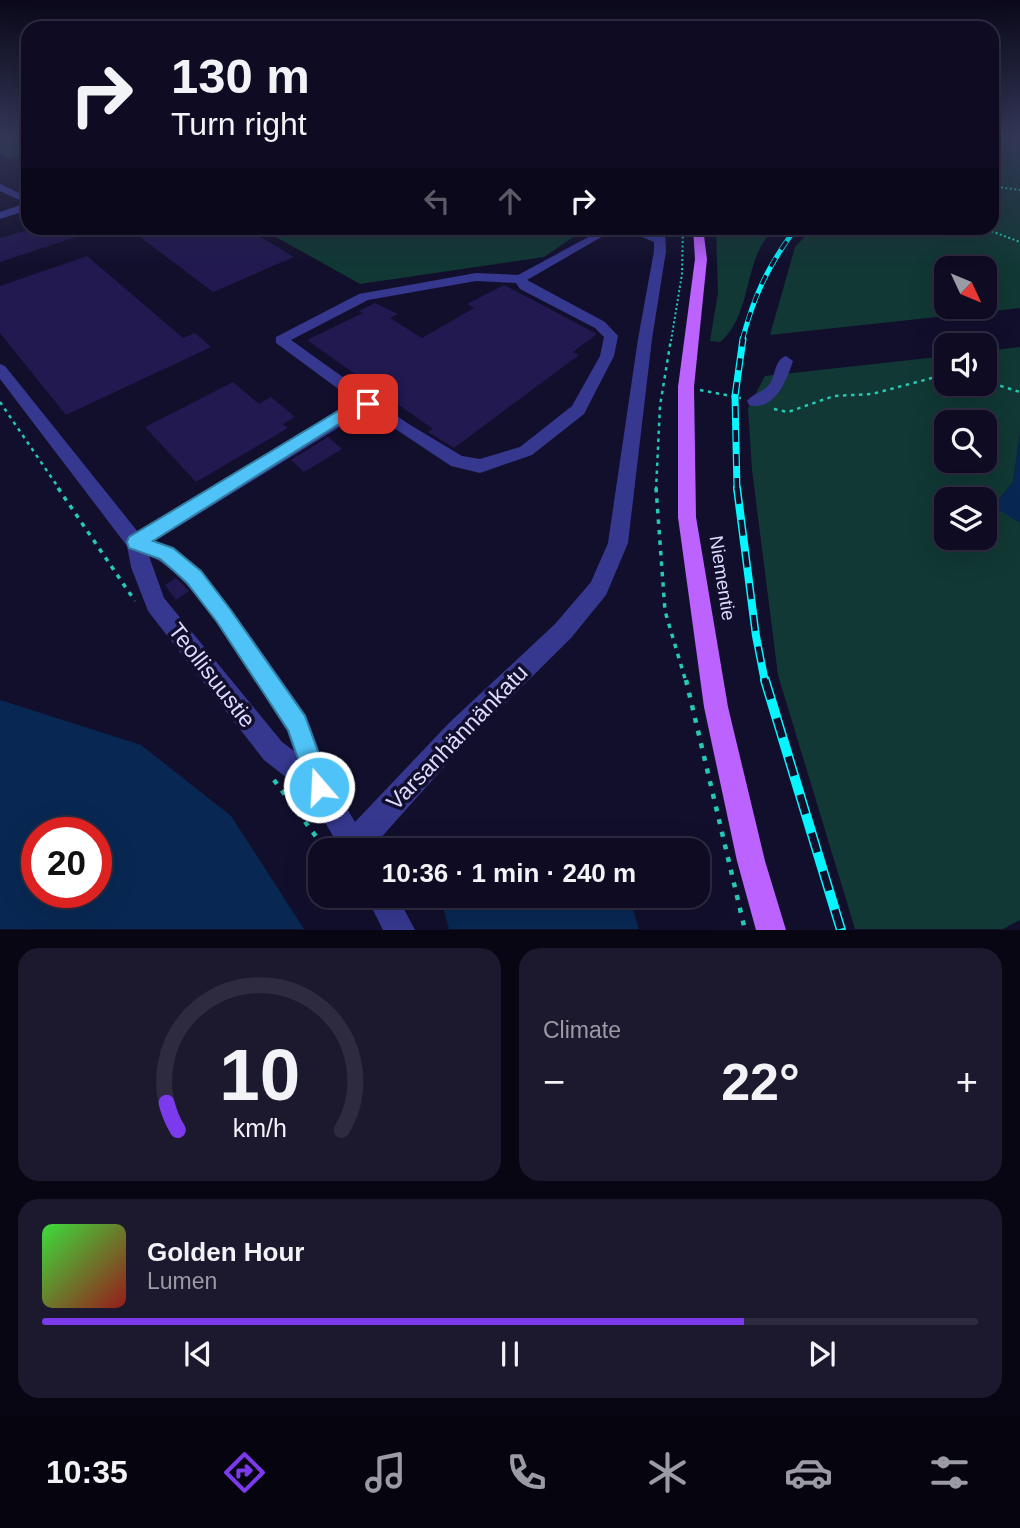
<!DOCTYPE html>
<meta charset="utf-8">
<style>
body{margin:0;font-family:Arial,sans-serif;background:#1c192f;color:#f1f3f6;height:100vh;display:flex;flex-direction:column;font-size:26px;white-space:nowrap}
*{box-sizing:border-box;margin:0}
p{font-size:23px;color:#9b9ba5}
.icon{flex:none;width:38px;height:38px;fill:none;stroke:currentColor;stroke-width:2;stroke-linecap:round;stroke-linejoin:round}
.map{position:relative;height:930px;overflow:hidden}
.sheet{display:flex;flex-direction:column;gap:18px;padding:18px;background:#080613;flex:1}
.sheet>*{flex:none}
.top-card{position:absolute;left:21px;top:21px;width:978px;height:214px;border-radius:21px;box-shadow:0 7px 28px #0002,0 0 0 2px #2e2b40;background:#0e0b22;color:#f1f3f6;overflow:hidden}
.needle{width:46px;rotate:134deg}
.buttons{position:absolute;left:934px;top:256px;display:grid;gap:14px}
.buttons a{display:grid;place-items:center;width:63px;height:63px;border-radius:14px;background:#0e0b22;box-shadow:0 7px 28px #0002,0 0 0 2px #2e2b40;font-size:35px}
.speed{position:absolute;left:21px;top:817px;display:flex;gap:14px;font-size:35px;font-weight:700;text-align:center}
.speed>*{display:grid;place-content:center;width:91px;height:91px;border-radius:50%;background:#0e0b22;box-shadow:0 7px 28px #0002,0 0 0 2px #2e2b40;line-height:1}
.speed .limit{border:10px solid #d22;background:#fff;color:#111}
.pin{position:absolute;display:grid;place-items:center;width:60px;height:60px;color:#fff;margin:-30px;border-radius:14px;box-shadow:0 4px 10px #0006}
.me{position:absolute;width:77px;margin:-38px;rotate:341deg;stroke-linejoin:round;filter:drop-shadow(0 0 5px #0008)}
.turn{display:flex;align-items:center;gap:24px;height:147px;padding:0 35px;font-size:32px}
.turn .icon{width:91px;height:91px;stroke-width:2.5}
.turn b{display:block;font-size:49px;line-height:60px}
.lanes{display:flex;align-items:center;height:66px;padding:0 35px;background:#0003;justify-content:center;gap:35px;direction:ltr}
.lanes .off{opacity:.35}
.big{font-size:52px;font-weight:800;line-height:1.1}
.sheet .card{flex:1;display:flex;flex-direction:column;justify-content:center;gap:10px;min-width:0;padding:0 24px;border-radius:21px;background:#1c192f}
.sheet .dial{align-items:center;gap:0}
.dial svg{height:182px;overflow:visible;fill:none;stroke:#2e2b40;stroke-width:7;stroke-linecap:round;text-anchor:middle}
.dial text{fill:#f1f3f6;stroke:none}
.song{display:flex;align-items:center;gap:21px}
.cover{width:84px;height:84px;border-radius:10px;background:linear-gradient(135deg,hsl(120 70% 55%),hsl(0 70% 35%))}
.played{height:7px;border-radius:4px;background:linear-gradient(90deg,#7c3aed 75%,#2e2b40 75%)}
.keys{display:flex;justify-content:space-around;direction:ltr}
.heat{display:flex;justify-content:space-between;align-items:center;font-size:38px;direction:ltr}
.sheet .tiles{flex:1;display:grid;gap:18px;grid-template-columns:1fr 1fr}
.card:last-child{grid-column:span 2}
.trip{position:absolute;left:308px;top:838px;width:402px;height:70px;border-radius:21px;background:#0e0b22;box-shadow:0 7px 28px #0002,0 0 0 2px #2e2b40;font-weight:800;line-height:70px;text-align:center}
.menu{display:flex;height:112px;justify-content:space-around;align-items:center;background:#06040e;color:#9b9ba5}
.menu .icon{width:49px;height:49px}
.menu .selected{color:#7c3aed}
.menu b{font-size:32px;color:#f1f3f6}
.map>svg:first-child{display:block}
.green{fill:#113834;fill-rule:evenodd}
.water{fill:#082853;fill-rule:evenodd}
.building{fill:#211950}
.lines{fill:none;stroke-linecap:round;stroke-linejoin:round}
.path-far3{stroke:#25c9b5;stroke-width:2;stroke-dasharray:2 2.5;stroke-linecap:butt}
.path-far2{stroke:#25c9b5;stroke-width:2.5;stroke-dasharray:3.5 4.5;stroke-linecap:butt}
.path-far1{stroke:#25c9b5;stroke-width:3.5;stroke-dasharray:4.5 6;stroke-linecap:butt}
.path{stroke:#25c9b5;stroke-width:4.5;stroke-dasharray:5 8;stroke-linecap:butt}
.minor{fill:#363890;fill-rule:evenodd}
.major{fill:#bb62ff;fill-rule:evenodd}
.rail-far3-casing{stroke:#07f5ff;stroke-width:5}
.rail-far2-casing{stroke:#07f5ff;stroke-width:7}
.rail-far1-casing{stroke:#07f5ff;stroke-width:8}
.rail-casing{stroke:#07f5ff;stroke-width:10}
.rail-far3{stroke:#120f2d;stroke-width:3.5;stroke-dasharray:10;stroke-linecap:butt}
.rail-far2{stroke:#120f2d;stroke-width:4.5;stroke-dasharray:12;stroke-linecap:butt}
.rail-far1{stroke:#120f2d;stroke-width:5;stroke-dasharray:16;stroke-linecap:butt}
.rail{stroke:#120f2d;stroke-width:7;stroke-dasharray:20;stroke-linecap:butt}
.route{fill:#4fc3f7;stroke:#337fa1;stroke-width:2}
.labels{text-anchor:middle;stroke-width:7;stroke-linejoin:round;paint-order:stroke}
.street-label{font-size:19px;fill:#dddbff;stroke:#120f2d}
.near-street-label{font-size:23px;fill:#dddbff;stroke:#120f2d}
</style>
<div class="map">
<svg width="1020" height="930" viewBox="0 0 1020 930">
<rect width="100%" height="100%" fill="#120f2d"/>
<g class="green">
<path d="M0 136H28V154L8 159 0 152Z"/>
<path d="M992 136H1020V308L770 335 795 247 813 228H992ZM947 268H985V306H947Z"/>
<path d="M260 228H585V229L544 257 360 284Z"/>
<path d="M716 228H776C742 255 754 314 720 342L710 341 718 293Z"/>
<path d="M1020 347V435L1013 482 994 506 1020 523V920L1003 929H855L778 675 752 470 748 408 765 376 947 356V383H985V351ZM947 422H985V460H947ZM947 499H985V537H947Z"/>
</g>
<g class="water">
<path d="M1020 435V523L994 507 1013 482Z"/>
<path d="M0 700 141 745 231 816 304 929H0ZM37 833H96V892H37Z"/>
<path d="M440 896H629L639 929H449Z"/>
</g>
<g class="building">
<path d="M34 228H97V230L0 262V238Z"/>
<path d="M128 228H246L294 257 213 292Z"/>
<path d="M87 256 183 338 195 333 211 347 66 415 0 333V286Z"/>
<path d="M504 285 597 334 573 352 579 355 454 448 428 432 433 429 307 340 363 313 359 311 375 303 398 314 390 318 422 338 474 308 467 304Z"/>
<path d="M233 382 259 404 271 397 295 417 283 424 288 428 196 482 145 427Z"/>
<path d="M328 437 342 449 304 472 291 460Z"/>
<path d="M176 578 189 591 176 600 165 585Z"/>
</g>
<g class="lines">
<g class="path-far3">
<path d="M992 186 1020 190"/>
<path d="M983 228 1020 242"/>
<path d="M671 341 682 274 683 228"/>
</g>
<g class="path-far2">
<path d="M985 381 1020 392"/>
<path d="M700 390 741 398"/>
<path d="M0 402 60 490"/>
<path d="M774 409 788 412 834 396 872 394 947 374"/>
<path d="M656 490 660 406 671 339"/>
</g>
<g class="path-far1">
<path d="M58 488 135 601"/>
<path d="M656 488 665 611 686 682"/>
</g>
<g class="path">
<path d="M686 680 745 930"/>
<path d="M274 780 326 850"/>
</g>
<g class="minor">
<path d="M0 184 28 197V210L0 219V212L26 203 0 191Z"/>
<path d="M605 228H617L527 280 605 322 618 336 614 356 584 414 532 455 480 473 451 466 367 410 155 541 174 548 201 571 231 609 306 715 330 780 355 822 449 723 555 624 591 582 608 543 638 339 654 251V242L620 228H634L654 234 655 228H665L666 251 652 339 628 543 606 595 571 638 467 741 370 850H341L310 796 264 760 148 611 131 567 127 546 0 379V364L5 366 138 532 356 402 276 343V337L359 294 476 273 518 275ZM476 281 516 283 520 289 595 328 604 337 600 356 572 406 520 447 480 459 462 456 407 423 291 340 368 300ZM149 556C196 573 258 687 287 731L294 751 282 742 164 598Z"/>
<path d="M786 356 793 361C787 379 775 412 749 405L747 401C754 393 765 392 771 382 776 372 775 360 786 356Z"/>
<path d="M366 896H397L415 930H383Z"/>
</g>
<path class="major" d="M693 228H703L707 259 694 387 696 517 728 707 765 861 786 930H756L737 861 704 707 678 517V387L695 259Z"/>
<g class="rail-far3-casing">
<path id="rail-far3" d="M742 341C754 295 768 266 796 228"/>
</g>
<g class="rail-far2-casing">
<path id="rail-far2" d="M737 490 735 396 743 339"/>
</g>
<g class="rail-far1-casing">
<path id="rail-far1" d="M737 488 756 636 765 682"/>
</g>
<g class="rail-casing">
<path id="rail" d="M765 680 841 930"/>
</g>
<use href="#rail-far3" class="rail-far3"/>
<use href="#rail-far2" class="rail-far2"/>
<use href="#rail-far1" class="rail-far1"/>
<use href="#rail" class="rail"/>
</g>
<linearGradient id="sky" x2="0" y2="1"><stop stop-color="#0a0819"/><stop offset="0.51" stop-color="#333757"/><stop offset="1" stop-color="#333757" stop-opacity="0"/></linearGradient>
<rect width="1020" height="266" fill="url(#sky)"/>
<path class="route" d="M368 399 373 400V407L358 412 153 541 173 548 201 571 230 609 305 716 331 787 328 795 319 799 311 795 288 730 217 622 187 583 174 571 160 559 129 548 127 542 129 537 348 405Z"/>
<g class="labels">
<g class="street-label">
<text transform="translate(723 578) rotate(81)" y="7">Niementie</text>
</g>
<g class="near-street-label">
<text transform="translate(212 675) rotate(52)" y="8">Teollisuustie</text>
<text transform="translate(457 737) rotate(-46)" y="8">Varsanhännänkatu</text>
</g>
</g>
</svg>
<div class="buttons">
<a><svg class="needle" viewBox="-14 -14 28 28"><path d="M0-13l5 13h-10z" fill="#e53935"/><path d="M0 13l5-13h-10z" fill="#9b9ba5"/></svg></a>
<a><svg class="icon" aria-label="sound" viewBox="0 0 24 24"><path d="M4 9h4l5-4v14l-5-4H4zM17 9q2 3 0 6"/></svg></a>
<a><svg class="icon" aria-label="search" viewBox="0 0 24 24"><circle cx="10" cy="10" r="6"/><path d="M15 15l6 6"/></svg></a>
<a><svg class="icon" aria-label="layers" viewBox="0 0 24 24"><path d="M12 4l9 5-9 5-9-5zM3 14l9 5 9-5"/></svg></a>
</div>
<div class="speed"><div class="limit">20</div></div>
<div class="pin" style="left:368px;top:404px;background:#d93025"><svg class="icon" aria-label="arrive" viewBox="0 0 24 24"><path d="M6 21V4h12l-3 4 3 4H6"/></svg></div>
<svg class="me" style="left:319px;top:787px" viewBox="-20 -20 40 40"><circle r="17" fill="#4fc3f7" stroke="#fff" stroke-width="3"/><path d="M0-11L8 9 0 5-8 9z" fill="#fff"/></svg>
<div class="trip">10:36 · 1 min · 240 m</div>
<div class="top-card">
<div class="turn"><svg class="icon" aria-label="right" viewBox="0 0 24 24"><path d="M7 20v-9h11M14 6l5 5-5 5"/></svg><div><b>130 m</b>Turn right</div></div>
<div class="lanes"><svg class="icon off" aria-label="left" viewBox="0 0 24 24"><path d="M17 20v-9H6M10 6l-5 5 5 5"/></svg><svg class="icon off" aria-label="ahead" viewBox="0 0 24 24"><path d="M12 20V5M6 11l6-6 6 6"/></svg><svg class="icon" aria-label="right" viewBox="0 0 24 24"><path d="M7 20v-9h11M14 6l5 5-5 5"/></svg></div>
</div>
</div>
<section class="sheet">
<div class="tiles">
<div class="card dial"><svg viewBox="0 0 100 80">
<path d="M14 69A42 42 0 1 1 86 69"/>
<path d="M14 69A42 42 0 0 1 9 57" stroke="#7c3aed"/>
<text x="50" y="56" font-size="32" font-weight="700">10</text>
<text x="50" y="72" font-size="11">km/h</text>
</svg></div>
<div class="card"><p>Climate</p>
<div class="heat"><a>−</a><b class="big">22°</b><a>+</a></div>
</div>
<div class="card">
<div class="song"><i class="cover"></i><div><b>Golden Hour</b><p>Lumen</p></div></div>
<div class="played"></div>
<div class="keys"><svg class="icon" aria-label="previous" viewBox="0 0 24 24"><path d="M18 5L8 12l10 7zM5 5v14"/></svg><svg class="icon" aria-label="pause" viewBox="0 0 24 24"><path d="M8 5v14M16 5v14"/></svg><svg class="icon" aria-label="next" viewBox="0 0 24 24"><path d="M6 5l10 7-10 7zM19 5v14"/></svg></div>
</div>
</div>
</section>
<nav class="menu">
<b>10:35</b>
<svg class="icon selected" aria-label="directions" viewBox="0 0 24 24"><path d="M12 3l9 9-9 9-9-9zM9 14v-3h6M13 9l2 2-2 2"/></svg>
<svg class="icon" aria-label="music" viewBox="0 0 24 24"><path d="M9 18V5l10-2v13"/><circle cx="6" cy="18" r="3"/><circle cx="16" cy="16" r="3"/></svg>
<svg class="icon" aria-label="phone" viewBox="0 0 24 24"><path d="M5 4h4l2 5-3 2q2 4 5 5l2-3 5 2v4C11 20 4 13 5 4z"/></svg>
<svg class="icon" aria-label="climate" viewBox="0 0 24 24"><path d="M12 3v18M4 7l16 10M4 17L20 7"/></svg>
<svg class="icon" aria-label="car" viewBox="0 0 24 24"><path d="M5 17H2v-5l4-1 3-4h7l3 4 3 1v5h-3M9 17h6M6 11h13"/><circle cx="7" cy="17" r="2"/><circle cx="17" cy="17" r="2"/></svg>
<svg class="icon" aria-label="filters" viewBox="0 0 24 24"><path d="M4 7h16M4 17h16"/><circle cx="9" cy="7" r="2"/><circle cx="15" cy="17" r="2"/></svg>
</nav>
